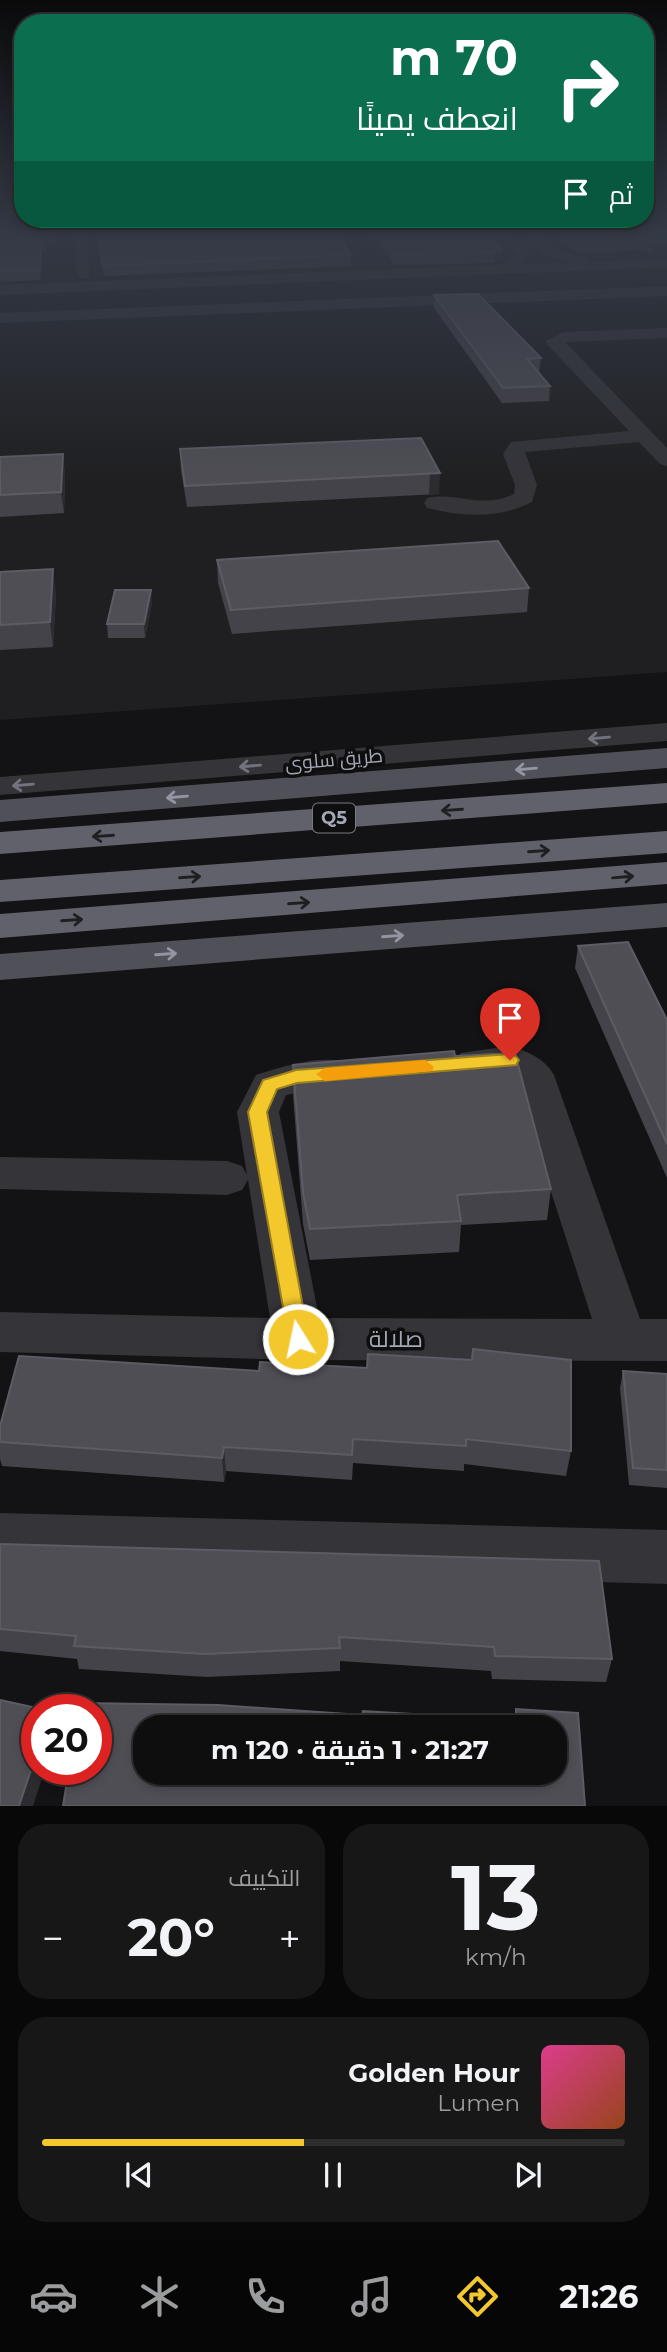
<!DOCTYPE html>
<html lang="ar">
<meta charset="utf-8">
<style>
body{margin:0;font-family:Montserrat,Cairo,sans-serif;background:#171718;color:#f1f3f6;direction:rtl;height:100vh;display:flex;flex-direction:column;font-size:26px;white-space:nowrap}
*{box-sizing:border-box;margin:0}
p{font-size:23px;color:#9b9c9e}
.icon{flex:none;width:38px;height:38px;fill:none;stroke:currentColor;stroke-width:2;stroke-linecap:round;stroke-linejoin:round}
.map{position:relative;height:1806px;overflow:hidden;direction:ltr}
.details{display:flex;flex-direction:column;gap:18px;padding:18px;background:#080808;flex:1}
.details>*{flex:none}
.banner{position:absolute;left:14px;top:14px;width:640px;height:214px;border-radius:28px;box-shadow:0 4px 10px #0003,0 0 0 2px #2e2e2f;direction:rtl;background:#0b6e4f;color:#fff;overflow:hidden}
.speed{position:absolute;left:21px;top:1694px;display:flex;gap:14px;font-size:35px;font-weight:700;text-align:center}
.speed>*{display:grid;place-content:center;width:91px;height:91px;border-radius:50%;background:#0e0e0f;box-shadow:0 4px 10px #0003,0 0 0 2px #2e2e2f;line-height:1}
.speed .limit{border:10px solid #d22;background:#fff;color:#111}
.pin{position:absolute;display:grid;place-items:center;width:60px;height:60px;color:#fff;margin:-72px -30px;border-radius:50% 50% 50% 0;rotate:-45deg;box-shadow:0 0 7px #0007}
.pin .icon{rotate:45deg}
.me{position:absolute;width:77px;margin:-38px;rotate:350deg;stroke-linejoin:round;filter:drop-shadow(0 0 5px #0008)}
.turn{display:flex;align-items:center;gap:24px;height:147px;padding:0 21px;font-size:32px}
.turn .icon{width:91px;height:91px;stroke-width:2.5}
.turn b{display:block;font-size:49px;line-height:60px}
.then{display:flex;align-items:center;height:66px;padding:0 21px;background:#0003;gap:14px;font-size:26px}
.big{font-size:52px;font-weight:700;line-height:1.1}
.details .card{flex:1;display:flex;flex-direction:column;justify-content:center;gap:10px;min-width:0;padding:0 24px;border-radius:28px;background:#171718}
.details .dial{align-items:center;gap:0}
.dial b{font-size:91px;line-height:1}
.song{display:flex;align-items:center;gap:21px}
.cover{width:84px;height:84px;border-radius:10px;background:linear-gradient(135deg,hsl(330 70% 55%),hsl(20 70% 35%))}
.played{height:7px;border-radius:4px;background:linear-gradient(90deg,#f2c82d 45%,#2e2e2f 45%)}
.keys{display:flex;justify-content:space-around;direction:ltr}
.heat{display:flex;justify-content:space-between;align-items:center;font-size:38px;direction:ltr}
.details .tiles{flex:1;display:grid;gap:18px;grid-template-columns:1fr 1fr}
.card:last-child{grid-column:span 2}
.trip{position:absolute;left:133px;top:1715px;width:434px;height:70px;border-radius:28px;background:#0e0e0f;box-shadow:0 4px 10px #0003,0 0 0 2px #2e2e2f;font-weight:700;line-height:70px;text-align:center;direction:rtl}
.tabs{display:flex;height:112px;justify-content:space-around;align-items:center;background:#060606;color:#9b9c9e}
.tabs .icon{width:49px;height:49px}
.tabs .current{color:#f2c82d}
.tabs b{font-size:32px;color:#f1f3f6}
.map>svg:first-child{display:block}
.built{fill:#1f1f21}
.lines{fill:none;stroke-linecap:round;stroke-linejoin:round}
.minor{fill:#343439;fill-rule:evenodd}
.major{fill:#505058;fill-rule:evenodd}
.highway{fill:#60616a;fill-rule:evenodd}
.wall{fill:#444349}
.shaded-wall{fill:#2c2b2f}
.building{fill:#4f4e55;stroke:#5c5c64;stroke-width:2;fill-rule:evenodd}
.oneway{stroke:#72737d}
.oneway2{stroke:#9396a2}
.oneway3{stroke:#1e1f21}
.route{fill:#f2c82d;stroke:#9d821d;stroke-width:2}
.slow{fill:#f59e0b}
.labels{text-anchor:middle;stroke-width:7;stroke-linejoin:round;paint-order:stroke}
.shield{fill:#0e0e0f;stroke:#777983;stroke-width:2}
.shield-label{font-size:18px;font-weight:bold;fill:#a4a7b5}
.street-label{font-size:19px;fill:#a4a7b5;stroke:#0e0e0f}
.near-street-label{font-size:23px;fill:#a4a7b5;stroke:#0e0e0f}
</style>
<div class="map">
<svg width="667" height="1806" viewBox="0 0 667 1806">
<rect width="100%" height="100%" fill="#131214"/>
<path class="built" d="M0 233H667V672L0 720Z"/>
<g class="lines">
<g class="minor">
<path d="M74 233H88L89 278 84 279 77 275Z"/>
<path d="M494 233H509L528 251 530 254 523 264 571 263 547 256 521 233H536L557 250 587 258 589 262 667 259V267L0 295V285L500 265 516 255Z"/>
<path d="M667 286V296L0 323V313Z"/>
<path d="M667 328V338L565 342 667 448V466L660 464 639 442 525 452 537 485 532 502C498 519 463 517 427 508L424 503 427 498C457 491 481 510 514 494L515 485 503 454 511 442 629 431 548 345 546 341 563 332Z"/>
<path d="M667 723V741L0 795V777Z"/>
<path d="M510 1046C528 1051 545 1059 554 1075L640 1319H667V1361L298 1360 0 1352V1312L270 1318 248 1180 242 1190 227 1195 0 1189V1157L227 1161 242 1166 247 1175 237 1112 256 1075C287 1065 321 1054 353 1063L359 1073 353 1083 286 1095 279 1112 319 1318 592 1319 516 1083C498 1071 481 1079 461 1073L455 1063 461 1053Z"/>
<path d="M0 1513 667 1530V1584L0 1565Z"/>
</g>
<g class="major">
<path d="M667 748V768L0 822V800Z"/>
<path d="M667 903V927L0 980V954Z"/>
</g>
<g class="highway">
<path d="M667 783V803L0 854V832Z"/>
<path d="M667 831V853L0 902V880Z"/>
<path d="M667 862V884L0 938V914Z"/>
</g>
</g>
<g class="wall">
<path d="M0 233H58L55 242H46L47 252 42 253 41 280 0 282Z"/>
<path d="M96 233H336L351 255V266L104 276Z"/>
<path d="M370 233H485L502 258 493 263 395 265Z"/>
<path d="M554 233H667L652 255 644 250 578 253Z"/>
<path d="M434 295 541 358 539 372 550 386 549 401 502 403 434 308Z"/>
<path d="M421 438 439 494 187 507 181 470 180 449Z"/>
<path d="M63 454 65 475 64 513 0 517V457Z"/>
<path d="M217 560 529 588 527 612 232 634 218 583Z"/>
<path d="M0 572 56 593 53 647 0 650Z"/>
<path d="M152 603 145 638H108L107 624Z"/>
<path d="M578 946 667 1020V1178L575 968Z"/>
<path d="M455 1056 551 1189 547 1220 461 1225 459 1252 310 1260 303 1224 293 1095V1065Z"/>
<path d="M367 1368 571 1451 566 1476 464 1464V1471L353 1463 352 1480 226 1471 224 1482 2 1466 0 1459V1426L259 1371Z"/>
<path d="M623 1371 667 1374V1488L629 1485 620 1388Z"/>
<path d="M0 1544 612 1659 606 1682 492 1679 491 1671 340 1661V1671L207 1677 79 1669 77 1659 0 1651Z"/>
</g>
<g class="shaded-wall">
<path d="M54 233H58L55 242Z"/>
<path d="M41 242 42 253 41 280 40 270Z"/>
<path d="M667 242V255H652L653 243Z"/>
<path d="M502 249V258L493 263V253Z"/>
<path d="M63 454 65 475 64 513 61 492Z"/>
<path d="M440 473 439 494 429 495 430 474Z"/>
<path d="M53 569 56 593 53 647 50 622Z"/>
<path d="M151 590 152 603 145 638 144 624Z"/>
<path d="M224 1447 226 1471 224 1482 222 1458Z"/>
<path d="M37 1752V1769H45L33 1806H19Z"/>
</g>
<g class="building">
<path d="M0 233H44L46 242H41L40 270 0 271Z"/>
<path d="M97 233H336L351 255 103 266Z"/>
<path d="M377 233H485L502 249 493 253 395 255Z"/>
<path d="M570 233H667V242L653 243 646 238 579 240Z"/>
<path d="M478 294 541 358 527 359 550 386 503 388 434 295Z"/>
<path d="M421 438 440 473 185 486 180 449Z"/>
<path d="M63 454 61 492 0 495V457Z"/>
<path d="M498 541 529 588 231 610 217 560Z"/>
<path d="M53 569 50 622 0 625V572Z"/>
<path d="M115 590H151L144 624H107Z"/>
<path d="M628 942 667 1020V1144L578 946Z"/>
<path d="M454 1051 455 1056 515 1053 551 1189 457 1195 461 1221 310 1229 303 1193 293 1065Z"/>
<path d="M473 1349 571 1360V1451L466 1439V1446L353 1439 352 1455 224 1447 222 1458 0 1442V1426L19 1356 259 1371 260 1362 367 1368 368 1354 472 1360Z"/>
<path d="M623 1371 667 1374V1470L633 1468Z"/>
<path d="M0 1544 599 1561 612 1659 495 1656 494 1647 339 1637 340 1648 205 1654 74 1646 76 1636 0 1629Z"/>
<path d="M0 1700 46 1710H37V1752L19 1806H0Z"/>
<path d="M80 1703 218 1705 362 1715 363 1711 516 1720V1709L578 1713 585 1806H63L69 1769H96V1710H79ZM145 1727H555V1773H145Z"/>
</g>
<defs><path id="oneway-shaft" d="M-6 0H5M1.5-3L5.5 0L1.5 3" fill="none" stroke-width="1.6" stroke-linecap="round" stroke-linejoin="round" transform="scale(1.75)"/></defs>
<g class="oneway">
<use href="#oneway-shaft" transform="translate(599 738) rotate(175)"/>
<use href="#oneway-shaft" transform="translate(250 766) rotate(175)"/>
<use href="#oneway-shaft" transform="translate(23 785) rotate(175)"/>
</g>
<g class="oneway2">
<use href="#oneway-shaft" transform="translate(526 769) rotate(175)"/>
<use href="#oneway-shaft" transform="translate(177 797) rotate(175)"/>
<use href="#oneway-shaft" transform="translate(393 936) rotate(-4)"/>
<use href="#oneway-shaft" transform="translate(166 954) rotate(-4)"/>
</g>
<g class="oneway3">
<use href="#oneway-shaft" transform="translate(452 810) rotate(176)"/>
<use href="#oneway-shaft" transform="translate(103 836) rotate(176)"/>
<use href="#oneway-shaft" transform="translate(539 851) rotate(-4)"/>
<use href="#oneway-shaft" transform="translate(190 877) rotate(-4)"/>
<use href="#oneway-shaft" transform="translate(623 877) rotate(-5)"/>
<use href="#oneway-shaft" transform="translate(299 903) rotate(-4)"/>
<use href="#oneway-shaft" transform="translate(72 920) rotate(-4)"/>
</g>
<linearGradient id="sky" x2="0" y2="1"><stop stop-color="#0a0a0b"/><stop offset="0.48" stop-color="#333945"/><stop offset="1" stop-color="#333945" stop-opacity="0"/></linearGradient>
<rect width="667" height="486" fill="url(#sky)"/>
<path class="route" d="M510 1054 516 1056 519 1060 516 1065 297 1083 277 1089 267 1112 309 1339 306 1346 298 1348 290 1346 248 1112 263 1080 296 1070Z"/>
<path class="slow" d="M425 1060 434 1067 432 1071 325 1081 316 1074 325 1068Z"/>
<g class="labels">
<rect class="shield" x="313" y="803.5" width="42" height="29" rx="5"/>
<g class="shield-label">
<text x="334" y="824">Q5</text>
</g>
<g class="street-label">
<text transform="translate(334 759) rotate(-5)" y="7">طريق سلوى</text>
</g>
<g class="near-street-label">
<text x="396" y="1347">صلالة</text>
</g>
</g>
</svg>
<div class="speed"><div class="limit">20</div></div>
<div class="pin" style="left:510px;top:1060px;background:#d93025"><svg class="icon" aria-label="arrive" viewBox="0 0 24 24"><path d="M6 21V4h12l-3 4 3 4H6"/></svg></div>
<svg class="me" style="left:298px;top:1339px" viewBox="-20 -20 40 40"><circle r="17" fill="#f2c82d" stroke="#fff" stroke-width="3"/><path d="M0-11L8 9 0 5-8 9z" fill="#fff"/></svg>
<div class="trip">21:27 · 1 دقيقة · 120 m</div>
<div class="banner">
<div class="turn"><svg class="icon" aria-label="right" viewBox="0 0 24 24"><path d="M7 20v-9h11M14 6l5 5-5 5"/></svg><div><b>70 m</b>انعطف يمينًا</div></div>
<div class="then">ثم<svg class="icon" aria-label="arrive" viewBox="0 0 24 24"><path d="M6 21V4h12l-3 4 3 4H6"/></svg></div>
</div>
</div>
<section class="details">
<div class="tiles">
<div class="card dial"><b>13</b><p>km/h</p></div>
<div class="card"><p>التكييف</p>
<div class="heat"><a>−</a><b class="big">20°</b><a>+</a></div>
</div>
<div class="card">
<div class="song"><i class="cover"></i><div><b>Golden Hour</b><p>Lumen</p></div></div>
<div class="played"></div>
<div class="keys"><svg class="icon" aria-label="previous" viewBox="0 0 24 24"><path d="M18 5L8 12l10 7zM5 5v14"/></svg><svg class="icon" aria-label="pause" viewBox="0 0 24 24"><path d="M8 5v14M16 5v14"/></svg><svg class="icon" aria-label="next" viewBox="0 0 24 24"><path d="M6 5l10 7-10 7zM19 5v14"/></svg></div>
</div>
</div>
</section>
<nav class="tabs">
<b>21:26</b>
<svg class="icon current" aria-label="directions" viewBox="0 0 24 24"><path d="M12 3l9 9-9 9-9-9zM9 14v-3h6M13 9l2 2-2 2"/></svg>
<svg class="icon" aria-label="music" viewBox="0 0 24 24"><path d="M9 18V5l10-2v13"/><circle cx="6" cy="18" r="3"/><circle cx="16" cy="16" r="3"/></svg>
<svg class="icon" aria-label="phone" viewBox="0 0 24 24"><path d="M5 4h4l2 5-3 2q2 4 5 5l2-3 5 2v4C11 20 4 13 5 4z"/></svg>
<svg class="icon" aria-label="climate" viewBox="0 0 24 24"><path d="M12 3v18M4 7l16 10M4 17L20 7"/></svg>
<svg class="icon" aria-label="car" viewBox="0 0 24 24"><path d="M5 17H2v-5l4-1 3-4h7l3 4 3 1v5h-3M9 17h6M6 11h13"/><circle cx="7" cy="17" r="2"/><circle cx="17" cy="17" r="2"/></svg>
</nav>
